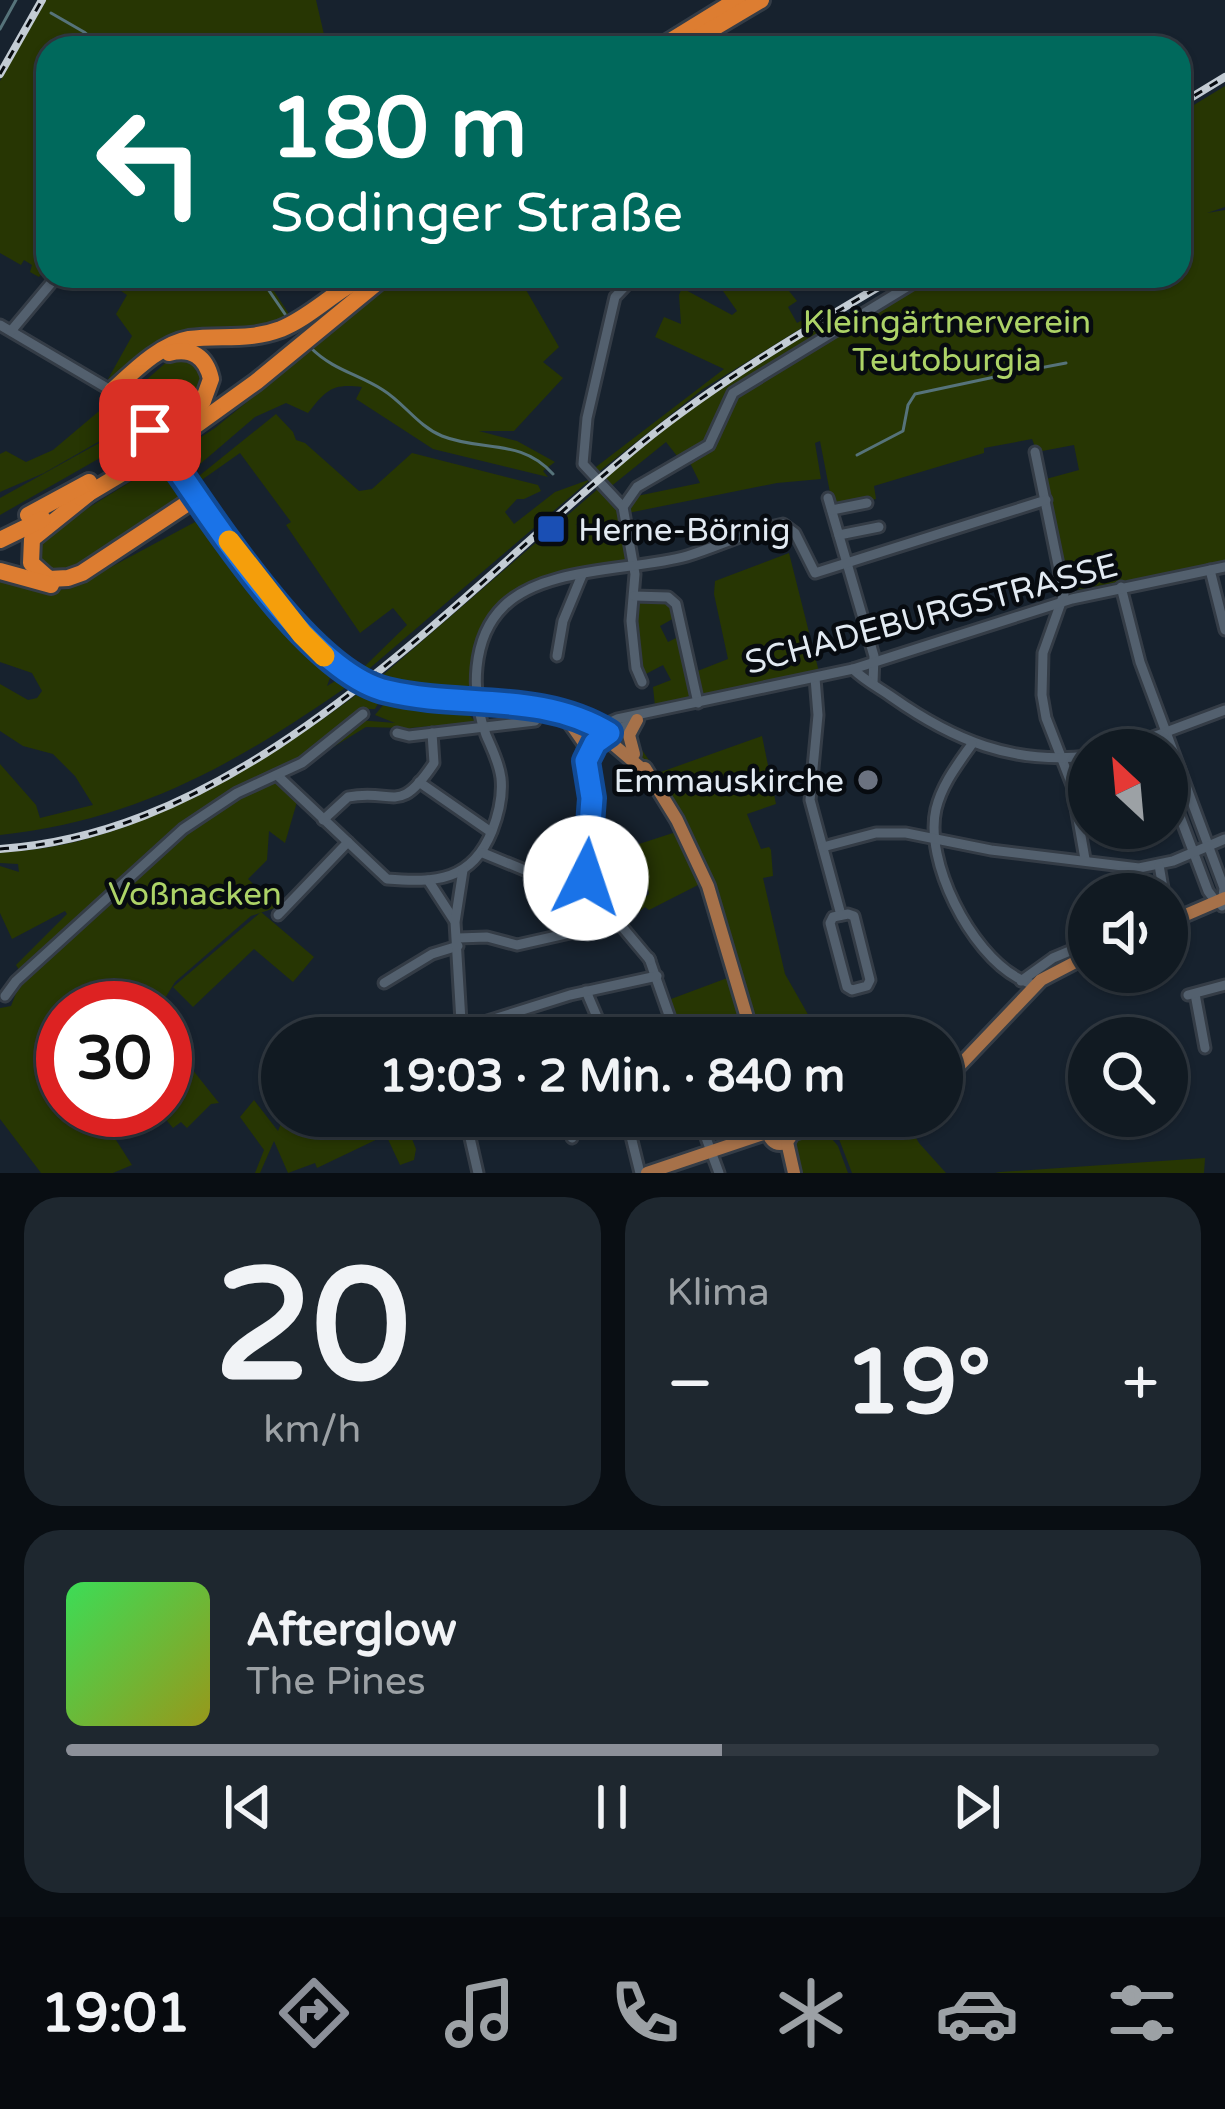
<!DOCTYPE html>
<html lang="de">
<meta charset="utf-8">
<style>
body{margin:0;font-family:"Varela Round",sans-serif;background:#1e272f;color:#f1f3f6;height:100vh;display:flex;flex-direction:column;font-size:45px;white-space:nowrap}
*{box-sizing:border-box;margin:0}
p{font-size:39px;color:#9ca1a5}
.icon{flex:none;width:66px;height:66px;fill:none;stroke:currentColor;stroke-width:2;stroke-linecap:round;stroke-linejoin:round}
.map{position:relative;height:1173px;overflow:hidden}
.details{display:flex;flex-direction:column;gap:24px;padding:24px;background:#090e13;flex:1}
.details>*{flex:none}
.top-card{position:absolute;left:36px;top:36px;width:1155px;height:252px;border-radius:36px;box-shadow:0 3px 9px #0004,0 0 0 3px #303840;background:#00695c;color:#fff;overflow:hidden}
.needle{width:78px;rotate:334deg}
.fabs{position:absolute;left:1068px;top:729px;display:grid;gap:24px}
.fabs a{display:grid;place-items:center;width:120px;height:120px;border-radius:50%;background:#111a22;box-shadow:0 3px 9px #0004,0 0 0 3px #303840;font-size:60px}
.speed{position:absolute;left:36px;top:981px;display:flex;gap:24px;font-size:60px;font-weight:700;text-align:center}
.speed>*{display:grid;place-content:center;width:156px;height:156px;border-radius:50%;background:#111a22;box-shadow:0 3px 9px #0004,0 0 0 3px #303840;line-height:1}
.speed .limit{border:18px solid #d22;background:#fff;color:#111}
.pin{position:absolute;display:grid;place-items:center;width:102px;height:102px;color:#fff;margin:-51px;border-radius:24px;box-shadow:0 6px 18px #0006}
.me{position:absolute;width:132px;margin:-66px;rotate:4deg;stroke-linejoin:round;filter:drop-shadow(0 0 9px #0008)}
.turn{display:flex;align-items:center;gap:42px;height:252px;padding:0 36px;font-size:54px}
.turn .icon{width:156px;height:156px;stroke-width:2.5}
.turn b{display:block;font-size:84px;line-height:102px}
.big{font-size:90px;font-weight:800;line-height:1.1}
.details .tile{flex:1;display:flex;flex-direction:column;justify-content:center;gap:18px;min-width:0;padding:0 42px;border-radius:36px;background:#1e272f}
.details .dial{align-items:center;gap:0}
.dial b{font-size:156px;line-height:1}
.song{display:flex;align-items:center;gap:36px}
.cover{width:144px;height:144px;border-radius:18px;background:linear-gradient(135deg,hsl(130 70% 55%),hsl(60 70% 35%))}
.played{height:12px;border-radius:6px;background:linear-gradient(90deg,#8c9099 60%,#303840 60%)}
.keys{display:flex;justify-content:space-around;direction:ltr}
.heat{display:flex;justify-content:space-between;align-items:center;font-size:66px;direction:ltr}
.details .tiles{flex:1;display:grid;gap:24px;grid-template-columns:1fr 1fr}
.tile:last-child{grid-column:span 2}
.trip{position:absolute;left:261px;top:1017px;width:702px;height:120px;border-radius:60px;background:#111a22;box-shadow:0 3px 9px #0004,0 0 0 3px #303840;font-weight:800;line-height:120px;text-align:center}
.dock{display:flex;height:192px;justify-content:space-around;align-items:center;background:#070a0e;color:#9ca1a5}
.dock .icon{width:84px;height:84px}
.dock .active{color:#8c9099}
.dock b{font-size:54px;color:#f1f3f6}
.map>svg:first-child{display:block}
.green{fill:#273603}
.lines{fill:none;stroke-linecap:round;stroke-linejoin:round}
.stream{stroke:#56737a;stroke-width:3}
.minor-casing{stroke:#343c46;stroke-width:15}
.major-casing{stroke:#343c46;stroke-width:18}
.highway-casing{stroke:#343c46;stroke-width:22}
.minor{stroke:#53606e;stroke-width:9}
.major{stroke:#a67149;stroke-width:12}
.highway{stroke:#dd7d31;stroke-width:16}
.rail-casing{stroke:#c3ccd4;stroke-width:8}
.rail{stroke:#070b10;stroke-width:3;stroke-dasharray:9;stroke-linecap:butt}
.highway-bridge-casing{stroke:#343c46;stroke-width:22;stroke-linecap:butt}
.highway-bridge{stroke:#dd7d31;stroke-width:16}
.route-casing{stroke:#114b97;stroke-width:30}
.route{stroke:#1a73e8;stroke-width:21}
.slow{stroke:#f59e0b;stroke-width:21}
.transit-dot{fill:#1a4fb4;stroke:#070b10;stroke-width:4.5}
.worship-dot{fill:#6b7280;stroke:#070b10;stroke-width:4.5}
.labels{text-anchor:middle;stroke-width:9;stroke-linejoin:round;paint-order:stroke}
.park-label{font-size:33px;fill:#add367;stroke:#070b10}
.poi-label{font-size:33px;fill:#e2eaf2;stroke:#070b10;text-anchor:start}
.street-label{font-size:33px;fill:#e2eaf2;stroke:#070b10}
</style>
<div class="map">
<svg width="1225" height="1173" viewBox="0 0 1225 1173">
<rect width="100%" height="100%" fill="#17222e"/>
<g class="green">
<path d="M46 0H316L326 43 337 44 338 48H48V266L39 277 30 272 32 265 24 260 21 265 0 253V81Z"/>
<path d="M1225 86V207L1207 213 1225 210V562L1071 591 1063 573 1046 479 1079 470 1074 445 1037 452 1032 439 984 448V453L874 486 876 499 833 508 820 441 815 443 821 479 777 483 628 513 632 497 700 483 689 461 703 453 728 401 928 276H1179V114Z"/>
<path d="M99 276H264L289 314 295 316 247 332 199 334 112 380 108 379 132 336 116 314 127 295Z"/>
<path d="M401 276H518L559 347 543 362 563 378 514 431H479L517 441 555 462 543 471 548 477 433 449 356 399 362 387C332 383 326 390 308 413L286 403 255 417 199 465 185 467 176 453 215 428Z"/>
<path d="M722 276H777L797 301 788 307 797 323 827 306 832 309 703 389 596 474 592 470 724 369 655 337 664 317 681 324 679 295 682 288 732 315 737 311 716 281Z"/>
<path d="M836 315 833 328 727 395 714 427 707 432 708 442 681 461 666 442 609 488 601 481 699 402Z"/>
<path d="M171 358 196 360 206 386 191 403 157 427 134 391Z"/>
<path d="M111 401 133 422 44 473 0 492V454L6 451 26 462 53 450Z"/>
<path d="M276 414 293 432 296 440 305 443 359 491 372 489 412 453 538 485 541 491 524 499H517L505 512 514 524 555 492 591 479 363 674 360 673 364 667 407 625 393 608 360 633 286 525 291 522 240 453 196 484 194 480Z"/>
<path d="M135 423 142 434 0 515V498Z"/>
<path d="M164 461 184 497 89 562 57 576 37 562 38 539Z"/>
<path d="M599 488 615 507 622 527 575 524 592 530H623L628 554 624 561C572 572 500 579 479 636 472 655 473 674 468 692L448 695 376 681Z"/>
<path d="M195 522C237 545 262 596 292 632 304 647 322 659 331 675L327 686 340 678 352 683C239 762 139 820 0 835V764L36 805 40 818 93 805 75 776 53 754 23 746 0 731V684L28 700 37 698 42 691 32 673 0 662V579L41 591 70 589Z"/>
<path d="M789 553 819 672 703 696 695 672 728 659 714 594 715 581Z"/>
<path d="M641 600 669 602 676 617 660 626 668 642 680 636 692 692 685 701 655 706 653 687 671 680 663 665 644 675C631 655 634 625 637 602Z"/>
<path d="M364 689 382 697 375 709H360L333 738 304 759 229 794 21 973 16 965 67 914 65 911 12 939 0 913V866L19 872 18 864 0 863V852C124 851 268 762 364 689Z"/>
<path d="M388 699 422 712H466L476 722 410 728V733L404 728 366 727 330 749 358 720 395 723 375 715Z"/>
<path d="M762 736 776 804 747 814 761 849 769 847 771 850 773 876 763 878 785 974 810 1018 815 1038H756L713 880 661 784 634 746 635 740 658 773Z"/>
<path d="M273 780 297 802 285 843 269 831 267 860 248 879 266 896 264 899 278 907 251 916 175 982 159 1008H63V1110H127L109 1129 132 1165 113 1173H41L0 1119V1008L11 1006 20 983 171 841 216 808Z"/>
<path d="M676 832 700 884 649 910 645 907 630 919V925L621 916 649 894 639 844Z"/>
<path d="M261 912 314 957 293 982 254 949 193 1007 173 987Z"/>
<path d="M730 977 746 1038H683L671 999Z"/>
<path d="M188 1064 219 1103 211 1104 187 1128 181 1122 173 1128 158 1110H165V1081Z"/>
<path d="M254 1100 278 1131 284 1116H403L416 1149 414 1160 400 1165 386 1135 317 1168 315 1163 288 1173 274 1141 260 1173H255L264 1150 240 1117Z"/>
<path d="M881 1116H903L919 1143 946 1173H852L834 1126Z"/>
<path d="M824 1130 838 1146 848 1173H796L792 1142 796 1136Z"/>
<path d="M1205 1158 1204 1173H995L1000 1172Z"/>
</g>
<g class="lines">
<g class="stream">
<path d="M51 13 84 32 103 48"/>
<path d="M0 29 16 0"/>
<path d="M259 276 287 317"/>
<path d="M311 348C333 370 358 374 383 390 404 403 418 426 442 436 482 452 521 438 553 474"/>
<path d="M1008 374 1066 363"/>
<path d="M857 455 903 431 908 405 915 394 1004 375"/>
</g>
<g class="minor-casing">
<g id="minor">
<path d="M635 276 615 297 587 418 583 464 623 507 635 574 631 621 636 668 642 682"/>
<path d="M659 276H660"/>
<path d="M0 325 112 391"/>
<path d="M11 331 57 276"/>
<path d="M1035 452 1064 594 1043 653 1042 695 1046 718 1072 785 1085 859"/>
<path d="M828 498 874 656 873 683"/>
<path d="M623 507 637 487 709 445 733 393 925 276"/>
<path d="M832 510 867 503"/>
<path d="M839 535 879 527"/>
<path d="M1210 570 1225 630"/>
<path d="M1121 587 1140 662 1224 888 1222 906"/>
<path d="M634 596 668 597 676 604 698 703"/>
<path d="M557 656 563 621 582 575"/>
<path d="M853 669C864 680 879 688 892 697 953 740 1013 765 1089 756"/>
<path d="M815 678 818 715 810 800 841 915"/>
<path d="M397 733 409 736 535 721"/>
<path d="M972 744C958 764 942 784 936 809 924 861 970 952 1018 978 1023 981 1029 982 1034 986"/>
<path d="M1118 750 1225 710"/>
<path d="M1155 750 1164 734"/>
<path d="M586 762 599 739 635 721"/>
<path d="M277 775 387 879C436 883 472 881 492 831 499 813 503 797 501 778 499 762 492 749 486 735 471 694 471 638 504 606 545 566 634 571 687 556 720 546 749 531 783 524L795 533 815 573 1046 500"/>
<path d="M419 782 491 832"/>
<path d="M1167 782 1208 891 1217 903"/>
<path d="M323 820 348 797C395 788 398 817 434 763L432 733"/>
<path d="M823 847 876 833H906L991 850 1139 868 1173 861 1225 839"/>
<path d="M483 853 527 871 588 849"/>
<path d="M1159 865 1164 894"/>
<path d="M428 880 454 920"/>
<path d="M1167 902 1174 920"/>
<path d="M848 914 854 916 870 980 867 986 852 990 847 987 830 923 833 917Z"/>
<path d="M278 915 348 842"/>
<path d="M458 938 487 937 517 945 601 926 616 919"/>
<path d="M649 958 677 1038"/>
<path d="M650 960 587 885 592 798 583 749 595 729 617 719 853 669 1072 599 1225 567"/>
<path d="M1021 981 1053 958 1089 943"/>
<path d="M384 983 432 954 458 946"/>
<path d="M586 991 606 1038"/>
<path d="M1195 994 1205 1048"/>
<path d="M1188 995 1225 985"/>
<path d="M5 996 16 981 183 829 237 793 302 763 363 714"/>
<path d="M462 1029 570 995 657 976"/>
<path d="M462 1038 455 922 463 870"/>
<path d="M465 1116 478 1173"/>
<path d="M567 1116 572 1138"/>
<path d="M626 1116 640 1173"/>
<path d="M698 1116 719 1173"/>
</g>
</g>
<g class="major-casing">
<g id="major">
<path d="M112 391 150 430 228 540 302 634 329 661 356 678 402 698 542 710 582 723 595 729 648 774"/>
<path d="M570 723 584 743"/>
<path d="M634 754 629 735 637 720"/>
<path d="M645 768 677 820 708 886 753 1038"/>
<path d="M1167 923 1225 898"/>
<path d="M942 1084 1041 980 1089 955"/>
<circle cx="780" cy="1133" r="11"/>
<path d="M791 1134 851 1116"/>
<path d="M787 1142 794 1173"/>
<path d="M647 1173 769 1132"/>
</g>
</g>
<g class="highway-casing">
<g id="highway">
<path d="M659 48 737 0"/>
<path d="M680 48 761 0"/>
<path d="M112 391C132 373 160 344 189 339 221 335 249 341 281 329 313 316 337 288 368 276"/>
<path d="M168 433 203 401 211 379C206 357 192 347 169 353"/>
<path d="M170 444 256 382 385 276"/>
<path d="M88 494 32 539 31 563 49 579 68 578 82 573 197 497"/>
<path d="M81 498 158 452"/>
<path d="M28 515 89 482"/>
<path d="M0 540 43 519"/>
<path d="M0 571 51 585"/>
</g>
</g>
<use href="#minor" class="minor"/>
<use href="#major" class="major"/>
<use href="#highway" class="highway"/>
<g class="rail-casing">
<g id="rail">
<path d="M0 74 42 0"/>
<path d="M1179 105 1225 77"/>
<path d="M0 849C258 832 462 587 652 435 728 375 813 326 897 276"/>
</g>
</g>
<use href="#rail" class="rail"/>
<g class="highway-bridge-casing">
<path id="highway-bridge" d="M158 452 170 444"/>
</g>
<use href="#highway-bridge" class="highway-bridge"/>
</g>
<g class="lines">
<g class="route-casing">
<path id="route" d="M150 430C200 499 304 672 387 691 461 709 540 691 609 733L595 743 586 761 592 798 586 878"/>
</g>
<use href="#route" class="route"/>
<path class="slow" d="M229 541 302 634 324 656"/>
</g>
<rect class="transit-dot" x="536" y="514" width="30" height="30" rx="6"/>
<circle class="worship-dot" cx="868" cy="780" r="12"/>
<g class="labels">
<g class="park-label">
<text x="947" y="333">Kleingärtnerverein<tspan x="947" dy="38">Teutoburgia</tspan></text>
<text x="195" y="905">Voßnacken</text>
</g>
<g class="poi-label">
<text x="578" y="541">Herne-Börnig</text>
<text x="844" y="792" text-anchor="end">Emmauskirche</text>
</g>
<g class="street-label">
<text transform="translate(931 613) rotate(-15)" y="12">SCHADEBURGSTRASSE</text>
</g>
</g>
</svg>
<div class="fabs">
<a><svg class="needle" viewBox="-14 -14 28 28"><path d="M0-13l5 13h-10z" fill="#e53935"/><path d="M0 13l5-13h-10z" fill="#9ca1a5"/></svg></a>
<a><svg class="icon" aria-label="sound" viewBox="0 0 24 24"><path d="M4 9h4l5-4v14l-5-4H4zM17 9q2 3 0 6"/></svg></a>
<a><svg class="icon" aria-label="search" viewBox="0 0 24 24"><circle cx="10" cy="10" r="6"/><path d="M15 15l6 6"/></svg></a>
</div>
<div class="speed"><div class="limit">30</div></div>
<div class="pin" style="left:150px;top:430px;background:#d93025"><svg class="icon" aria-label="arrive" viewBox="0 0 24 24"><path d="M6 21V4h12l-3 4 3 4H6"/></svg></div>
<svg class="me" style="left:586px;top:878px" viewBox="-20 -20 40 40"><circle r="19" fill="#fff"/><path d="M0-13L10 11 0 6-10 11z" fill="#1a73e8"/></svg>
<div class="trip">19:03 · 2 Min. · 840 m</div>
<div class="top-card">
<div class="turn"><svg class="icon" aria-label="left" viewBox="0 0 24 24"><path d="M17 20v-9H6M10 6l-5 5 5 5"/></svg><div><b>180 m</b>Sodinger Straße</div></div>
</div>
</div>
<section class="details">
<div class="tiles">
<div class="tile dial"><b>20</b><p>km/h</p></div>
<div class="tile"><p>Klima</p>
<div class="heat"><a>−</a><b class="big">19°</b><a>+</a></div>
</div>
<div class="tile">
<div class="song"><i class="cover"></i><div><b>Afterglow</b><p>The Pines</p></div></div>
<div class="played"></div>
<div class="keys"><svg class="icon" aria-label="previous" viewBox="0 0 24 24"><path d="M18 5L8 12l10 7zM5 5v14"/></svg><svg class="icon" aria-label="pause" viewBox="0 0 24 24"><path d="M8 5v14M16 5v14"/></svg><svg class="icon" aria-label="next" viewBox="0 0 24 24"><path d="M6 5l10 7-10 7zM19 5v14"/></svg></div>
</div>
</div>
</section>
<nav class="dock">
<b>19:01</b>
<svg class="icon active" aria-label="directions" viewBox="0 0 24 24"><path d="M12 3l9 9-9 9-9-9zM9 14v-3h6M13 9l2 2-2 2"/></svg>
<svg class="icon" aria-label="music" viewBox="0 0 24 24"><path d="M9 18V5l10-2v13"/><circle cx="6" cy="18" r="3"/><circle cx="16" cy="16" r="3"/></svg>
<svg class="icon" aria-label="phone" viewBox="0 0 24 24"><path d="M5 4h4l2 5-3 2q2 4 5 5l2-3 5 2v4C11 20 4 13 5 4z"/></svg>
<svg class="icon" aria-label="climate" viewBox="0 0 24 24"><path d="M12 3v18M4 7l16 10M4 17L20 7"/></svg>
<svg class="icon" aria-label="car" viewBox="0 0 24 24"><path d="M5 17H2v-5l4-1 3-4h7l3 4 3 1v5h-3M9 17h6M6 11h13"/><circle cx="7" cy="17" r="2"/><circle cx="17" cy="17" r="2"/></svg>
<svg class="icon" aria-label="filters" viewBox="0 0 24 24"><path d="M4 7h16M4 17h16"/><circle cx="9" cy="7" r="2"/><circle cx="15" cy="17" r="2"/></svg>
</nav>
